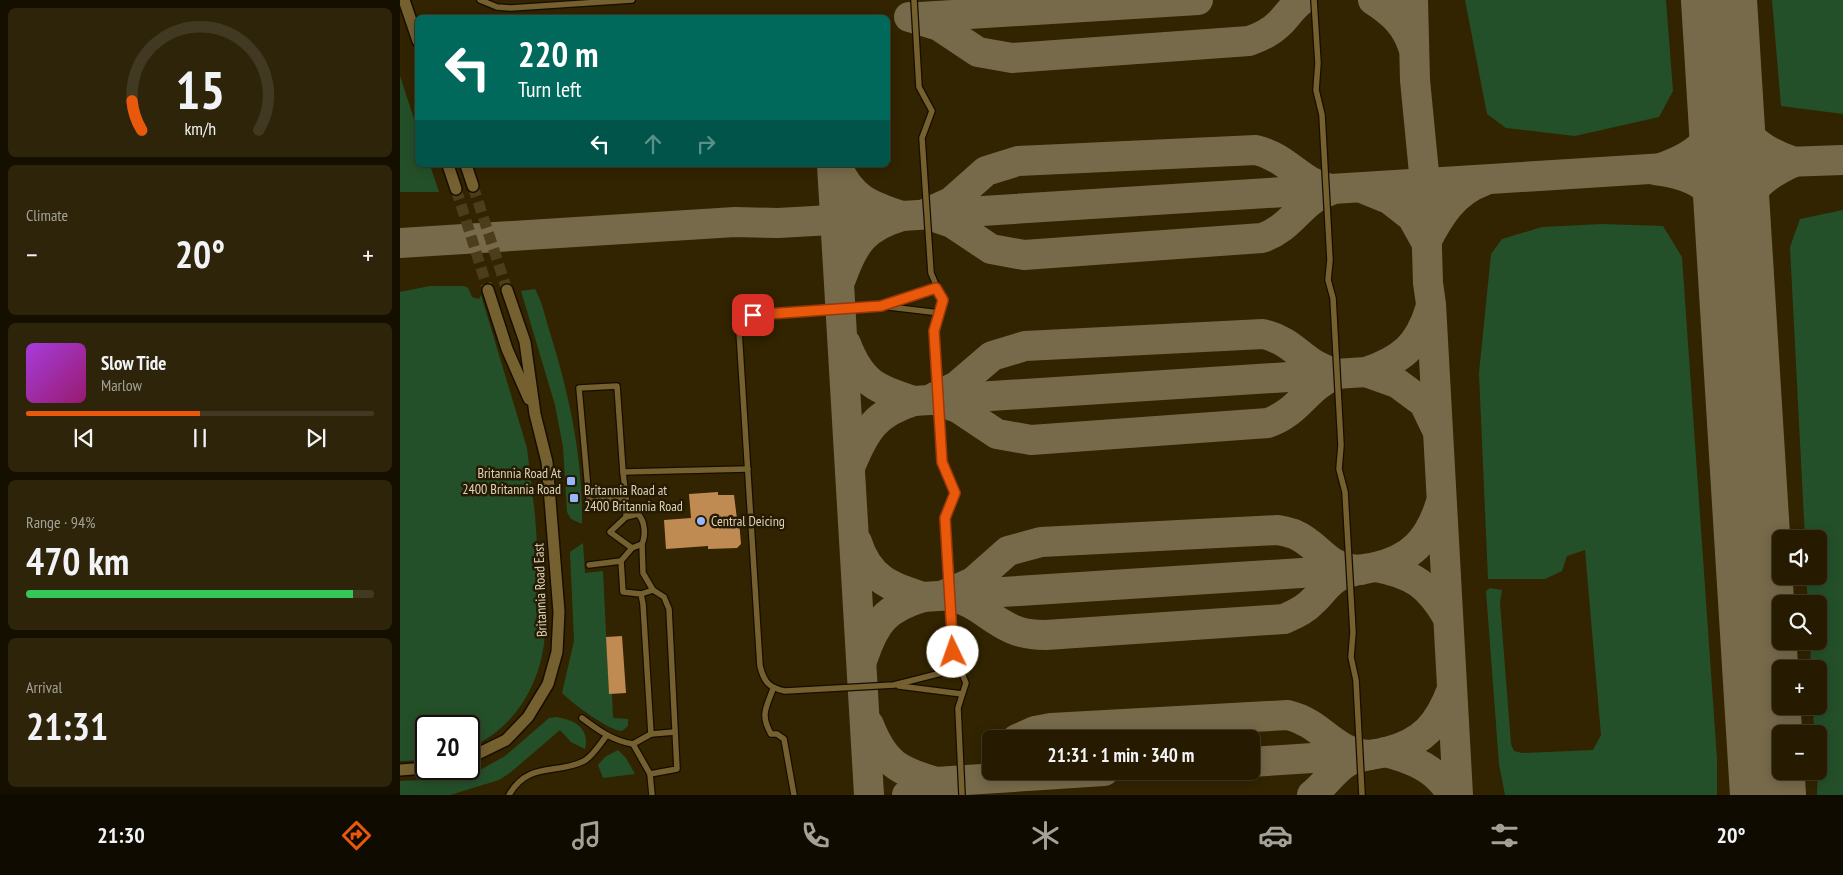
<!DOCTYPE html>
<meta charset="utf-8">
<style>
body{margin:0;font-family:"PT Sans Narrow",sans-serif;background:#2e240a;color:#f1f3f6;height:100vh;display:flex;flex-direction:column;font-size:19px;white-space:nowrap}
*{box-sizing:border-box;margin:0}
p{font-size:16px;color:#a4a199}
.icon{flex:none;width:28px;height:28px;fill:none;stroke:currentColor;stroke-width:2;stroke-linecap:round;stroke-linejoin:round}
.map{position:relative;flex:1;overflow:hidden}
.sheet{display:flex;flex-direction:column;gap:8px;padding:8px;background:#150f00;width:400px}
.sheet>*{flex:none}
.hud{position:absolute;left:15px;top:15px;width:475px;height:152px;border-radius:8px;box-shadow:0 2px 12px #0003,0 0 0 1px #423922;background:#00695c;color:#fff;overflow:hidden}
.buttons{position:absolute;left:1372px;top:530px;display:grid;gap:10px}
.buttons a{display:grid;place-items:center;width:55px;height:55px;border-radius:8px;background:#261b00;box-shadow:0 2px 12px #0003,0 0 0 1px #423922;font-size:25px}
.speed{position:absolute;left:15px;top:715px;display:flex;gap:10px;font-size:25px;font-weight:700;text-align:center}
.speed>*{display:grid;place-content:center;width:65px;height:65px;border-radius:50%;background:#261b00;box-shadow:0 2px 12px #0003,0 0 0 1px #423922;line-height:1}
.speed .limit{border:2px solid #111;border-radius:8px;background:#fff;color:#111}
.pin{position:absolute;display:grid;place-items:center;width:42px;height:42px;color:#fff;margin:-21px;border-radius:10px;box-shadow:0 2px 8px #0006}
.me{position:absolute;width:55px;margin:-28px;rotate:357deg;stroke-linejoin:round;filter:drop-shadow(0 0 4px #0008)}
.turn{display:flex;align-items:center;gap:18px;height:105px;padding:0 20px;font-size:22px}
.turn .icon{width:65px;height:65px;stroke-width:2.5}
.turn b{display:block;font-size:35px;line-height:42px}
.lanes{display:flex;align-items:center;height:48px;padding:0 20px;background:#0003;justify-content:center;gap:25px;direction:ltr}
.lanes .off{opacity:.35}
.big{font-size:38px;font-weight:800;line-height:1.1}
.sheet .widget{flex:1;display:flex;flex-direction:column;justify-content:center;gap:8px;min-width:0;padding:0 18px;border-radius:8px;background:#2e240a}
.sheet .dial{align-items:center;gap:0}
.dial svg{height:130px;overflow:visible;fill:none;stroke:#423922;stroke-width:7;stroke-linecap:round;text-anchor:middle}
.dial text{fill:#f1f3f6;stroke:none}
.song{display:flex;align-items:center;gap:15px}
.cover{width:60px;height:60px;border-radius:8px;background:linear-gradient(135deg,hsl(280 70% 55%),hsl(320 70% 35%))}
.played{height:5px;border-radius:2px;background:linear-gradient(90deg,#ea580c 50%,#423922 50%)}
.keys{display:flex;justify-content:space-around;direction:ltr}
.heat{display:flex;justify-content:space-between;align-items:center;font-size:28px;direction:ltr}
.charge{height:8px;border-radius:4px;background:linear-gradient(90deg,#34c759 94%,#423922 0)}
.trip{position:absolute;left:582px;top:730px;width:278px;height:50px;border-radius:8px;background:#261b00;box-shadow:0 2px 12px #0003,0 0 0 1px #423922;font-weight:800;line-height:50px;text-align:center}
.tab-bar{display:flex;height:80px;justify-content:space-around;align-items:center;background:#0f0b00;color:#a4a199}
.tab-bar .icon{width:35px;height:35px}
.tab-bar .on{color:#ea580c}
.tab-bar b{font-size:22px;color:#f1f3f6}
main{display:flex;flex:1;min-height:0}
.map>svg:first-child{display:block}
.green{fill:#245029}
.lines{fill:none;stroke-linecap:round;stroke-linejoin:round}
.taxiway{stroke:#776a4a;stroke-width:30}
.runway{stroke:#776a4a;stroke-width:76}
.building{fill:#c08b53}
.street-tunnel{stroke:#4c3e1c;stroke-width:11;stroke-dasharray:11 5.5;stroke-linecap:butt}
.lane-casing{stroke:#170d00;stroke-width:8}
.street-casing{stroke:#170d00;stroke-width:14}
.lane{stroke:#756030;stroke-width:5.5}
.street{stroke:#756030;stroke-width:11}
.route-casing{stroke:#983908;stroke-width:12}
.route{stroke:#ea580c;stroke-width:9}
.poi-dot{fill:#97b6fd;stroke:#251b02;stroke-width:2}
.labels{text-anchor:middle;stroke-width:5;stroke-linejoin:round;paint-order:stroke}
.poi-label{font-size:14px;fill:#ded2b9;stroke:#251b02;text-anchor:start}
.street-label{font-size:14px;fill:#ded2b9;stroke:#251b02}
</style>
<main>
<section class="sheet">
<div class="widget dial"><svg viewBox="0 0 100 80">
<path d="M14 69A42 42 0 1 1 86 69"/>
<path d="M14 69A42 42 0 0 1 8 51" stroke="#ea580c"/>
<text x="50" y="56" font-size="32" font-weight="700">15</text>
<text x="50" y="72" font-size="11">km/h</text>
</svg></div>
<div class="widget"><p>Climate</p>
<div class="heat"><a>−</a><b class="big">20°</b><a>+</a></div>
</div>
<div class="widget">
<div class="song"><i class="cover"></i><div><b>Slow Tide</b><p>Marlow</p></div></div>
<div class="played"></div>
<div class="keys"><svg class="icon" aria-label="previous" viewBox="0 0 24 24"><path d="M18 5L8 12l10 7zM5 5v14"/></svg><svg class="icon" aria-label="pause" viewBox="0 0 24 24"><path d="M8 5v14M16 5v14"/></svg><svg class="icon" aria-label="next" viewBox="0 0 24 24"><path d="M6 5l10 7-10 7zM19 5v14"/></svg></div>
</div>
<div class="widget"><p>Range · 94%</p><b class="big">470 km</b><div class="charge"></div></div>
<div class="widget"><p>Arrival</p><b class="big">21:31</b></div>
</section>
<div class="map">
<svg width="1443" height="795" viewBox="0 0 1443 795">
<rect width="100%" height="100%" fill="#322400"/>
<g class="green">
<path d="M1065 0H1266L1273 91 1259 117 1175 136 1106 128 1087 114Z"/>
<path d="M1372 0H1443V114L1381 106Z"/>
<path d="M0 76 17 128 18 165H30L39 192H0Z"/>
<path d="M1443 210V795H1417L1419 734H1414L1413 706H1419V669H1411L1410 641H1419V604H1408L1406 576H1419V539H1405L1390 247 1400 219Z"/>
<path d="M1202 224 1263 226 1282 257 1317 759V795H1105L1099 764 1086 591 1090 588 1102 590 1100 603 1111 744 1114 751 1122 753 1193 750 1201 735 1185 550 1167 556 1162 571 1145 579H1088L1079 373 1091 254 1102 239 1142 227Z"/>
<path d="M30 286H64L68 288 72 297 79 299 81 295 127 448 135 515 142 616H145C148 671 121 726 69 748V726H26V760L0 761V292Z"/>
<path d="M135 289C143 303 146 321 151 336 170 398 183 459 182 524L171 519 167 512 163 447 155 405 121 291Z"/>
<path d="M183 543 185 573 203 571 209 694H212L213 718 228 719V726L222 731C209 731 172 703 162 693L174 641 170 552Z"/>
<path d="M156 717C175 720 190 728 185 749L171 742 160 730 111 772 99 780 50 795H0V781L47 779 80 770 105 756 149 718Z"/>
<path d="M218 750 226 758 235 774 203 778 198 765 205 757Z"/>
</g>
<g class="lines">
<g class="taxiway">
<path d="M973 0C992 12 1006 25 1013 47"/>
<path d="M1013 0 1015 80 1025 183 1028 283 1031 304 1058 795"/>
<path d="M509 17 539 26 578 52 612 58 849 41C861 37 871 32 880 23 888 15 893 6 902 0"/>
<path d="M520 17 798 0"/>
<path d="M1325 97C1314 142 1298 156 1255 170 1300 175 1323 193 1333 237"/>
<path d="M1325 97C1342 133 1356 149 1394 162 1356 179 1343 196 1333 237"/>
<path d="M432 165 469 795"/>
<path d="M437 165C449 198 471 206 502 216 464 227 454 243 441 279"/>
<path d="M962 188 989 199 1012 217 1026 242C1040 215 1054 192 1084 181"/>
<path d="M529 212 551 202 586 171 618 161 856 150C889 158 899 183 931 189"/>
<path d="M529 215 552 223 591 249 624 255 862 238C895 226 899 201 931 190"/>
<path d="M0 243 335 222 378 223 502 216 1329 164 1443 160"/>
<path d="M446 344C461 383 476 389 514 401 476 413 466 429 451 465"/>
<path d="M966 372 997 383 1024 403 1036 428"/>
<path d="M535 397 557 386 592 356 625 346 863 334C897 342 903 366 936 373"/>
<path d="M535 400 558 408 597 434 631 440 868 423C901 411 905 387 936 375"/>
<path d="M514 401 966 372C1001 360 1019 346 1030 309"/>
<path d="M457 542C468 578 490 587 523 597 486 608 475 622 463 658"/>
<path d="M976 567C1013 574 1029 585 1048 618"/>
<path d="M544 595C578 601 584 616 612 629 623 634 635 635 646 635L884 619C895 614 905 610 913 601 922 593 927 583 938 577 949 570 962 570 975 567 1011 559 1029 540 1040 505"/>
<path d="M544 595 573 582 608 551 641 542 878 530C883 531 889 532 894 534 922 546 923 568 960 570"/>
<path d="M523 597 949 570"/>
<path d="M469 725C484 764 499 771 536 782L516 789 507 795"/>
<path d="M617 739 635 731 651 728 888 715C924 724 931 752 969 755"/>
<path d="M985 752C1013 759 1037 769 1052 795"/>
<path d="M851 762 959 755"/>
<path d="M536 782 704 771"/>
<path d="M912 795C925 785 934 769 949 761 960 755 974 755 986 752 1023 743 1039 724 1052 689"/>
</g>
<path class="runway" d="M1319 0 1368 795"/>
</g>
<g class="building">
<path d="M318 492V495H334L337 519 339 521 341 544 337 548 308 549V546L266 549 264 520 291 518 289 494Z"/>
<path d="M222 636 226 693 209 694 206 637Z"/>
</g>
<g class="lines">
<g class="street-tunnel">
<path d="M73 186 107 290"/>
<path d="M56 189 88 290"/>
</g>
<g class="lane-casing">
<g id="lane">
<path d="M80 0 97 7 111 8 232 0"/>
<path d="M514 0 519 87 532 111 522 138 531 273 543 301 534 331 542 462 555 493 545 518 553 652 566 683 558 708 562 795"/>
<path d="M914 0 918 63 916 90 922 115 930 260 928 280 933 298 941 445 939 469 945 492 953 632 951 657 956 680 962 795"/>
<path d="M483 305 536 288"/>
<path d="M540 313 481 306 362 314C350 316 345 321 339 331L360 666C364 682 369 688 385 691L494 685 561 668"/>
<path d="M223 472 226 498"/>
<path d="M226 517 238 514C245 521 246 535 242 544L232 548"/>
<path d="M242 544 243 573 253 590"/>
<path d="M189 565 221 561 232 548 210 532 226 517V498L189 501 179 388 217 386 223 472 348 469"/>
<path d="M241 594 253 590 264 597 269 609 277 769 250 774"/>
<path d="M499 686 562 694"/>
<path d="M373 689C366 708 360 715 371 734H377L384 739 394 795"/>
<path d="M182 718C198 730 213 741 233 744L251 734 243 604 241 594 223 592 221 561"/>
<path d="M251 734 275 732"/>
<path d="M233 744 250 774 252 795"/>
<path d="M109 795C128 761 157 775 184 761 192 757 201 743 207 735"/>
</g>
</g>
<g class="street-casing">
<g id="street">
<path d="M4 0 18 41"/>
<path d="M48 165 56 189"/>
<path d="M66 165 73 186"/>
<path d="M88 290 107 349 129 399"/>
<path d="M69 758 106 740 128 717 148 684 157 652 159 612 147 462 135 414 125 342 107 290"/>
<path d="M0 770 26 768"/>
</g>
</g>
<use href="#lane" class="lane"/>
<use href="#street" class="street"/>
</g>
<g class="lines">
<g class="route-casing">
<path id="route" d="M353 315 481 306 536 288 543 300 534 331 542 462 555 493 545 518 553 652"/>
</g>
<use href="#route" class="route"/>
</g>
<g class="poi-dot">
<rect x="166" y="476" width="10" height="10" rx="2.5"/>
<rect x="169" y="493" width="10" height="10" rx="2.5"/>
<circle cx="301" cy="521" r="5"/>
</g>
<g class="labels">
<g class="poi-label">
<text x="161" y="478" text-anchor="end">Britannia Road At<tspan x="161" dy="16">2400 Britannia Road</tspan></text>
<text x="184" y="495">Britannia Road at<tspan x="184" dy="16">2400 Britannia Road</tspan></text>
<text x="311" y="526">Central Deicing</text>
</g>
<g class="street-label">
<text transform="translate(140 590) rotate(-92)" y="5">Britannia Road East</text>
</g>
</g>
</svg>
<div class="buttons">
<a><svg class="icon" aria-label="sound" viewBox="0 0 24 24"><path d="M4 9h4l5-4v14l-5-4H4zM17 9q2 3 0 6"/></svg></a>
<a><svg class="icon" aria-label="search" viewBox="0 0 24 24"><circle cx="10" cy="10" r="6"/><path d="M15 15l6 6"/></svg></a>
<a>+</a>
<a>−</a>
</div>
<div class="speed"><div class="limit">20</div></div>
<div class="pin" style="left:353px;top:315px;background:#d93025"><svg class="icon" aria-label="arrive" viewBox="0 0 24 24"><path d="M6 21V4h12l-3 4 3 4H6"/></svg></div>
<svg class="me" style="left:553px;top:652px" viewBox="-20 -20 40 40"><circle r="19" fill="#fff"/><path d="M0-13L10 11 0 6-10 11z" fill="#ea580c"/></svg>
<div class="trip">21:31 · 1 min · 340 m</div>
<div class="hud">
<div class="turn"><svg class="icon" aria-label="left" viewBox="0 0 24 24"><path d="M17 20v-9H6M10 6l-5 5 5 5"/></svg><div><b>220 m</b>Turn left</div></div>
<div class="lanes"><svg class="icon" aria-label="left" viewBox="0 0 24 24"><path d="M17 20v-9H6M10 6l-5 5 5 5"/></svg><svg class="icon off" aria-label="ahead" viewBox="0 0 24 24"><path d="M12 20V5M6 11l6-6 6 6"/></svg><svg class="icon off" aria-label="right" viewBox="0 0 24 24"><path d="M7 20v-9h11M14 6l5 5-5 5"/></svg></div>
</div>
</div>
</main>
<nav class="tab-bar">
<b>21:30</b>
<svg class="icon on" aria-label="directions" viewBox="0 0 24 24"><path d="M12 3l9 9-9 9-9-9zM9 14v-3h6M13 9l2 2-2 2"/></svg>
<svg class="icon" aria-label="music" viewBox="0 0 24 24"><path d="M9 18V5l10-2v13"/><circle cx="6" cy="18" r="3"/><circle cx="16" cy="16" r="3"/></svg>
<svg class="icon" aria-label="phone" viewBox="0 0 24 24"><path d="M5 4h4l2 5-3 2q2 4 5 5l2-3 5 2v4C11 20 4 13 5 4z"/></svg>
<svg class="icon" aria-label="climate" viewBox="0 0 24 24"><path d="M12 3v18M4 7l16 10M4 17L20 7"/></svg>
<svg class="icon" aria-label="car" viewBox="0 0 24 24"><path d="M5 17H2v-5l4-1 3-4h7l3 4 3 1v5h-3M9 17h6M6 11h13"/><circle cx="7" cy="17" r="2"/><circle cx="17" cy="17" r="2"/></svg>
<svg class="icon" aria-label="filters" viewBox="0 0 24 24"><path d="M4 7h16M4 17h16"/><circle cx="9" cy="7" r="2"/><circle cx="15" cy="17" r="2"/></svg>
<b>20°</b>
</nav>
